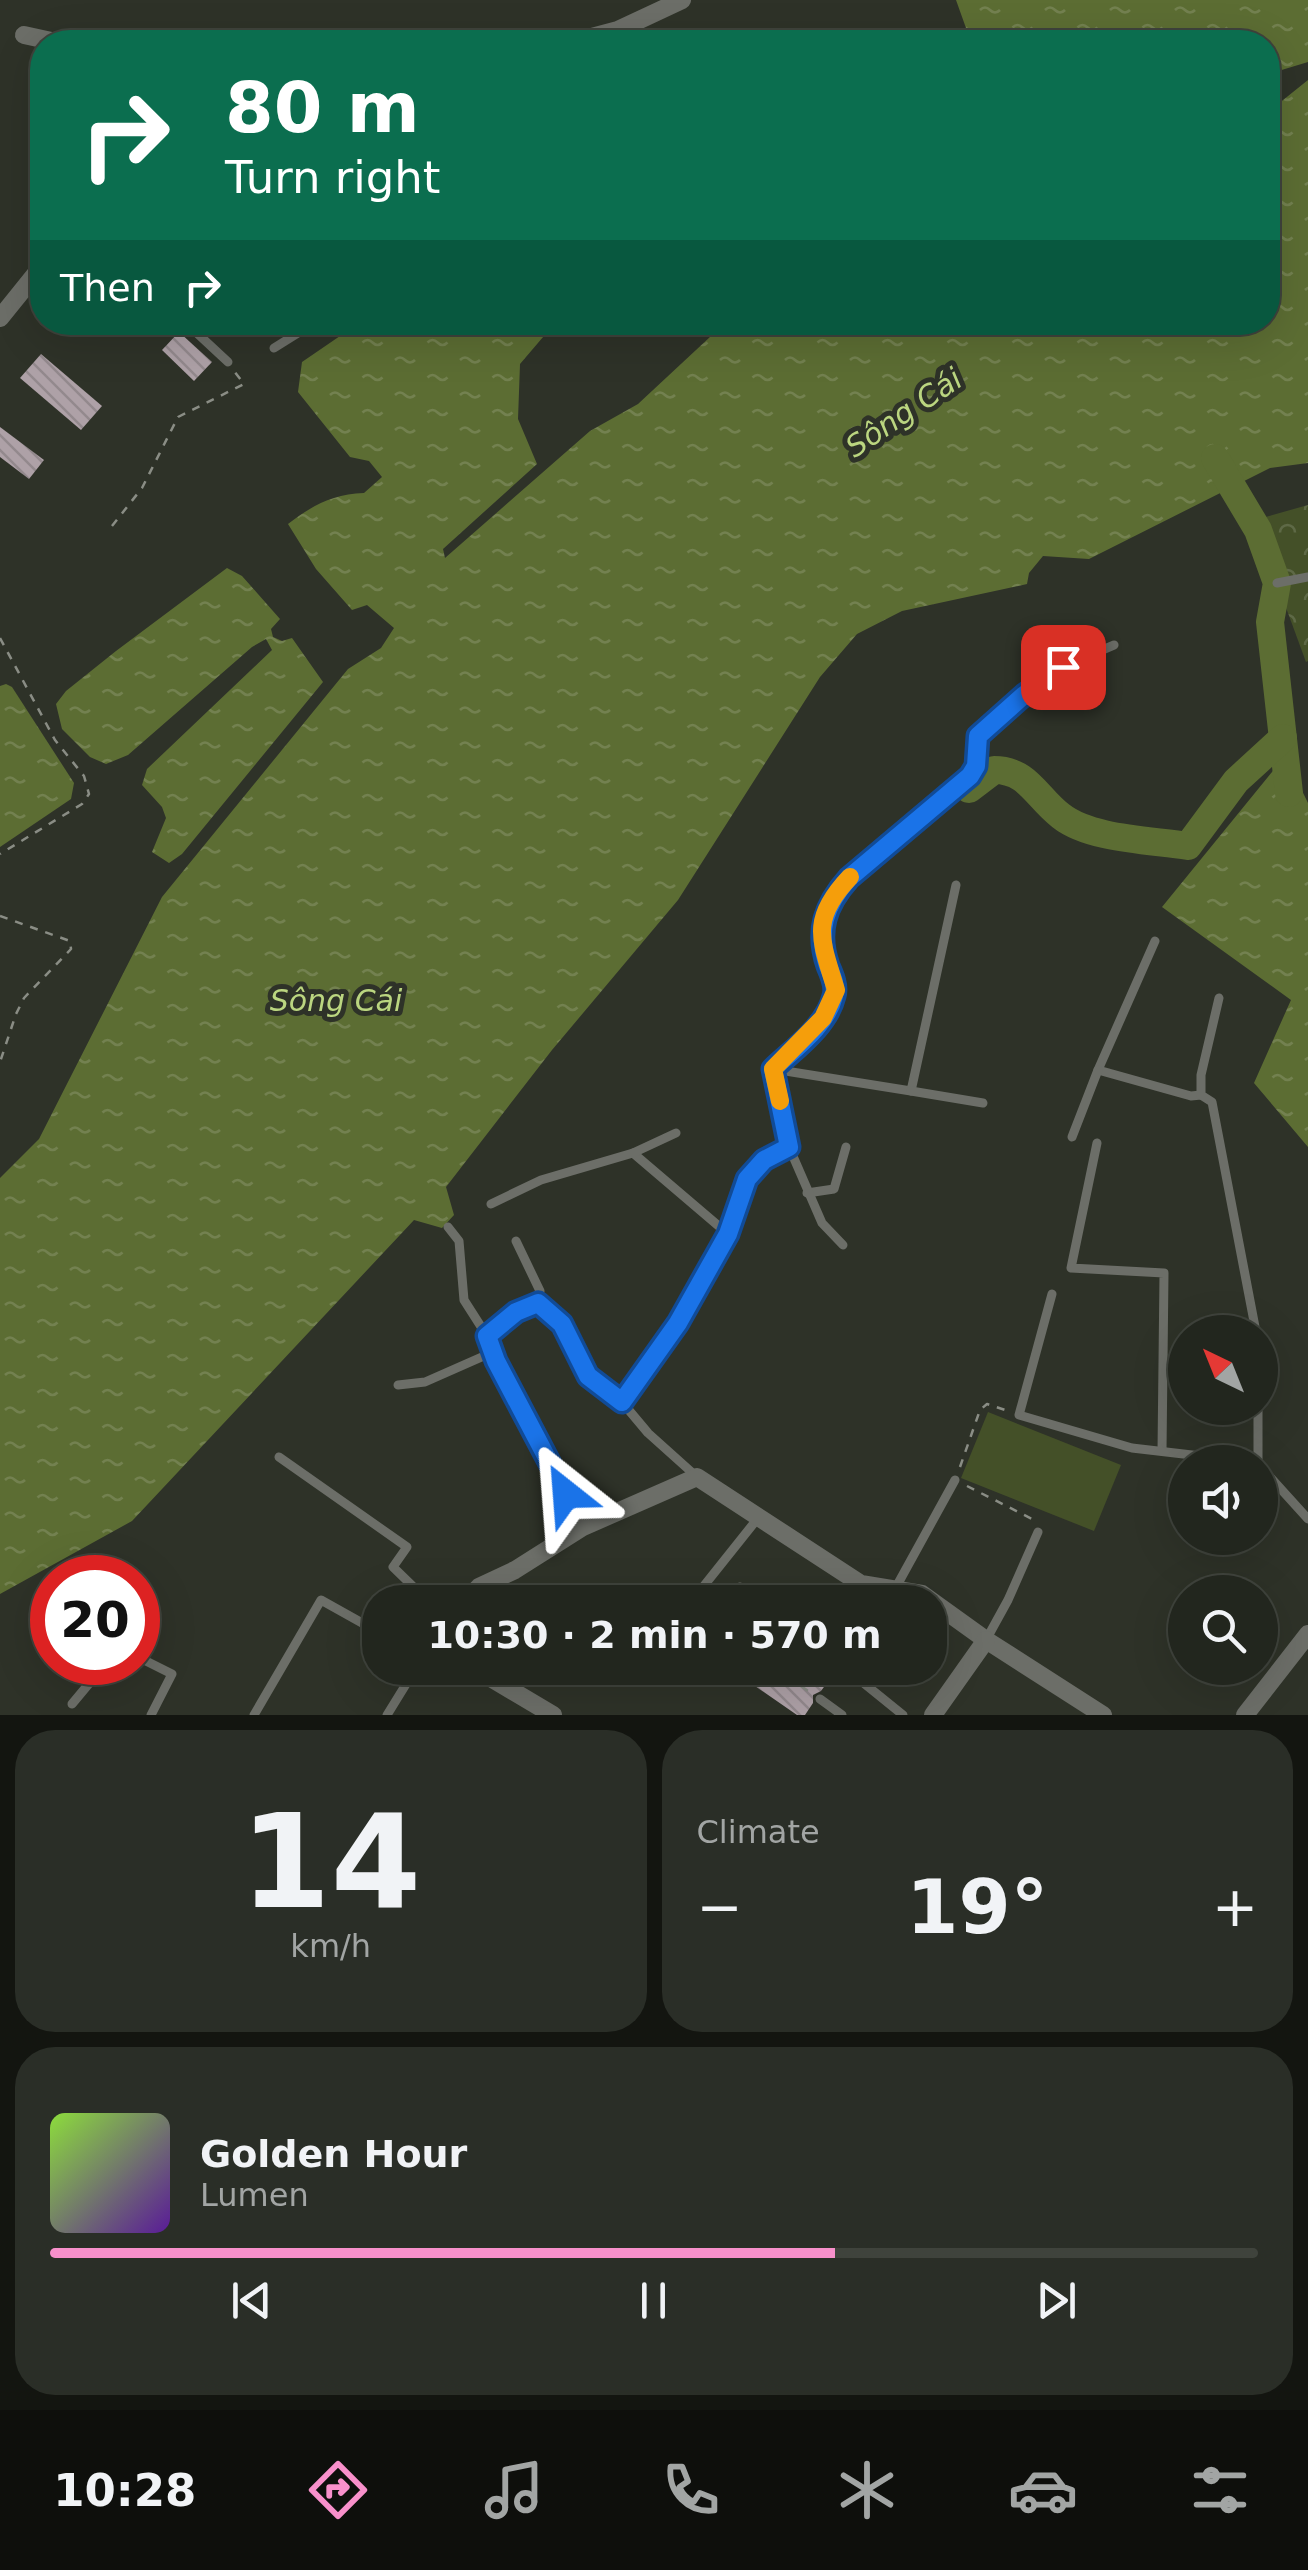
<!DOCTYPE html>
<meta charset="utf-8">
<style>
body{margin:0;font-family:"DejaVu Sans",sans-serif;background:#2a2e27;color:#f1f3f6;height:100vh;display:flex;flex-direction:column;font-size:38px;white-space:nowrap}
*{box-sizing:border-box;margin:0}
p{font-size:32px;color:#a2a5a4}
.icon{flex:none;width:55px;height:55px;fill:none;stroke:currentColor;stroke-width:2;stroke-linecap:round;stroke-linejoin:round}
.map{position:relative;height:1715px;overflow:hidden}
.details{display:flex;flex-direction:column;gap:15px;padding:15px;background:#131510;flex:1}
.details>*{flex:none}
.top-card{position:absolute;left:30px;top:30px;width:1250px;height:305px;border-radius:40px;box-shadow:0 10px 40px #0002,0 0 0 2px #3f433c;background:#0b6e4f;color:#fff;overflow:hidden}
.needle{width:65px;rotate:317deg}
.buttons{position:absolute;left:1168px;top:1315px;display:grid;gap:20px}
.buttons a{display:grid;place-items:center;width:110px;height:110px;border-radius:50%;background:#22261e;box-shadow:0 10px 40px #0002,0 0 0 2px #3f433c;font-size:50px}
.speed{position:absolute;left:30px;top:1555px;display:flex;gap:20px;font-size:50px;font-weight:700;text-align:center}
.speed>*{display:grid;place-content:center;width:130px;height:130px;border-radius:50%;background:#22261e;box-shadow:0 10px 40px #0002,0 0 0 2px #3f433c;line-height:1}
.speed .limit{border:15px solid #d22;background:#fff;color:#111}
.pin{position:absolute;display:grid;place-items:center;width:85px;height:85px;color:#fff;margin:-42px;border-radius:20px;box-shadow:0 5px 15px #0006}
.me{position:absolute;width:110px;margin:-55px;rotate:332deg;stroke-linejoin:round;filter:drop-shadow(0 0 8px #0008)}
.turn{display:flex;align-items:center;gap:35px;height:210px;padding:0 30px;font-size:45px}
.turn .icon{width:130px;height:130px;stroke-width:2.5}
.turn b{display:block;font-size:70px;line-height:85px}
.then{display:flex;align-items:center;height:95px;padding:0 30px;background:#0003;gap:20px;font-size:38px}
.big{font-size:75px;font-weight:700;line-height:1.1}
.details .card{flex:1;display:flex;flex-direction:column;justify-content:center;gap:15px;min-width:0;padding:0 35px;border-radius:40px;background:#2a2e27}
.details .dial{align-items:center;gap:0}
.dial b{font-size:130px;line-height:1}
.song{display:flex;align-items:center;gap:30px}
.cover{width:120px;height:120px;border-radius:15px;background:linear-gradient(135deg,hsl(90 70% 55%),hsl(270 70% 35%))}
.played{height:10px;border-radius:5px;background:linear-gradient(90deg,#f890cb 65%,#3f433c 65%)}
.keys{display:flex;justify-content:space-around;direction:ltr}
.heat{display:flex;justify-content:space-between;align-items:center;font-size:55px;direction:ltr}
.details .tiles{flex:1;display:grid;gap:15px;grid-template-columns:1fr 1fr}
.card:last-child{grid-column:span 2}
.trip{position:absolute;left:362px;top:1585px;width:585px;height:100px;border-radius:40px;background:#22261e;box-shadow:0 10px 40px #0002,0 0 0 2px #3f433c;font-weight:700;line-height:100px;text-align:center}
.menu{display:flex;height:160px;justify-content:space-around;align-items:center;background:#0e0f0c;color:#a2a5a4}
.menu .icon{width:70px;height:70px}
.menu .on{color:#f890cb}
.menu b{font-size:45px;color:#f1f3f6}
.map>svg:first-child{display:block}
.park{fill:url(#park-crowns)}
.pitch{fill:#445028}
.water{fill:url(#water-ripples)}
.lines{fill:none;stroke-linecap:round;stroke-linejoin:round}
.river{stroke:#5c6d33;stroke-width:28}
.building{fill:url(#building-back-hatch)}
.path{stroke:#8a8d85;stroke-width:2.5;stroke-dasharray:8 8;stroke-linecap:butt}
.service{stroke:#6c6e68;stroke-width:9}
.minor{stroke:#6c6e68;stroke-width:18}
.route-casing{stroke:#114b97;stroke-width:25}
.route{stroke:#1a73e8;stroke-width:18}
.slow{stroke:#f59e0b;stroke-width:18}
.labels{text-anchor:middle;stroke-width:10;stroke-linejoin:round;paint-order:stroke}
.water-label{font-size:30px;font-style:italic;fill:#bbd680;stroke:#2e3228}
</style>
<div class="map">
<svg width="1308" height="1715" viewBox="0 0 1308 1715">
<defs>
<pattern id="park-crowns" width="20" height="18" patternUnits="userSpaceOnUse" patternTransform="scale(2.5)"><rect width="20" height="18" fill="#445028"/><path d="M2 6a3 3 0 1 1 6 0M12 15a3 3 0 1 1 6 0" fill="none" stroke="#5e6946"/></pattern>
<pattern id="water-ripples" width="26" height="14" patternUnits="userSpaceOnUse" patternTransform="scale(2.5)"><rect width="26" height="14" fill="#5c6d33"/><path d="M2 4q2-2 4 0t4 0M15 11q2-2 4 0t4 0" fill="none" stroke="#738150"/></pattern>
<pattern id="building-back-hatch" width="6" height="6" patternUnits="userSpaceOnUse" patternTransform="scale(2.5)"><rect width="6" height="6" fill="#aea1a7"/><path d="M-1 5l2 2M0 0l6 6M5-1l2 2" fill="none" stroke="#93898d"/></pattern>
</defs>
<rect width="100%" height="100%" fill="#2e3228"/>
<path class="park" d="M1308 505V661L1306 662 1277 583 1262 518Z"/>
<path class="pitch" d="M988 1412 1121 1465 1094 1531 961 1478Z"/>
<g class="water">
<path d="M956 0H1308V62L1268 74V42H971Z"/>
<path d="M1308 80V463L1270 468 1089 559 1043 556 1029 573 1027 584 902 611 857 634 820 677 678 900 552 1050 446 1187 454 1215 442 1228 414 1220 132 1521 0 1594V1178L39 1139 162 897 348 669 381 648 394 628 367 605 352 610 316 569 288 524C313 505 333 494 364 493L382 477 369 461 350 457 298 392 302 362 359 323H555L520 364 518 419 537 464 443 549 445 558 590 431 638 404 725 323 1268 322V112Z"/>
<path d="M227 568 242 576 280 619 271 629 273 637 282 641 292 638 323 682 182 854 169 863 152 852 166 818 162 807 142 785 147 769 272 650 266 639 252 647 128 755 106 764 90 757 62 729 56 704 66 691 116 651Z"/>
<path d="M6 684 12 687 74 783 71 799 0 847V686Z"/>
<path d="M1285 756 1308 803V1147L1254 1083 1291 1000 1162 907Z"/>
</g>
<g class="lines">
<g class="river">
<path d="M1215 458 1258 530 1277 583 1270 622 1289 793"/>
<path d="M969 789 994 770C1028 770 1036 797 1061 816 1090 839 1150 840 1188 846L1236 781 1283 738"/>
</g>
</g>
<g class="building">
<path d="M179 332 212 362 194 381 162 350Z"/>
<path d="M41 354 102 406 81 430 20 378Z"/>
<path d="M0 427 44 460 29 479 0 457Z"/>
<path d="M729 1668H812L829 1680 821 1691 813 1695V1703L805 1715H797Z"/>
</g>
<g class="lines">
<g class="path">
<path d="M112 526 142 488 178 417 244 384 234 371"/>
<path d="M0 638 55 740 84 776 89 794 82 804 0 854"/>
<path d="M0 916 70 941 71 949 24 998 16 1014 0 1062"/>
<path d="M960 1467 980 1410 987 1404 1008 1411"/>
<path d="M967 1486 1032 1519"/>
<path d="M775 1668 811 1693"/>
</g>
<g class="service">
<path d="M185 322 228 362"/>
<path d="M274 348 298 333 292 322"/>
<path d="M1277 583 1308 577"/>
<path d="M1155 941 1098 1070 1191 1096 1201 1095"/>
<path d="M1219 998 1201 1075V1095L1212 1102 1256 1332"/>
<path d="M773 1069C794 1049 827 1026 834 996 837 986 832 975 828 966 816 931 825 905 849 879L970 776 976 766 979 736C1019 697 1061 666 1114 645"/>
<path d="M773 1069 911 1091 956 885"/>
<path d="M773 1069 789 1147"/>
<path d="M911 1091 983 1103"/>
<path d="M1072 1137 1098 1070"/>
<path d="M1097 1143 1071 1268 1164 1273 1162 1451"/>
<path d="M633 1153 728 1234"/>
<path d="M807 1193 834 1189 846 1147"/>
<path d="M491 1204 541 1180 633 1153 676 1133"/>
<path d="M448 1227 459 1241 464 1300 487 1336 496 1361 582 1526"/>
<path d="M1052 1294 1019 1415 1132 1448 1252 1462"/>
<path d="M538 1303 562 1324 589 1376 622 1402 648 1433 697 1477"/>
<path d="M487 1336 516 1313 538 1303 540 1291 516 1241"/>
<path d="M398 1385 425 1382 484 1356 496 1361"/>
<path d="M622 1402 678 1323 728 1234 747 1179 764 1160 789 1147 822 1223 843 1245"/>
<path d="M1258 1408V1462"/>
<path d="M279 1457 407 1547 393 1567 429 1602"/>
<path d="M1260 1466 1308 1519"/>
<path d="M740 1587 760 1602"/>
<path d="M895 1589 955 1480"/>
<path d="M691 1602 758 1518"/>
<path d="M986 1640 1008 1600 1038 1532"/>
<path d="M138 1657 172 1674 151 1715"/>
<path d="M845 1668 903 1715"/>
<path d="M820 1699 842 1715"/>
<path d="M72 1704 107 1662"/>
<path d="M254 1715 321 1600 380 1633"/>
<path d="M387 1715 416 1668"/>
</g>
<g class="minor">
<path d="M24 35 56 42"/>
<path d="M573 42 618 30 682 0"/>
<path d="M0 318 42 266"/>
<path d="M696 322 697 326"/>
<path d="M464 1602 479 1587 515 1570 583 1527 697 1477 861 1584 922 1594 986 1640 1103 1715"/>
<path d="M474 1668 553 1715"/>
<path d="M933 1715 986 1640"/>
<path d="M1245 1715 1308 1634"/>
</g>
</g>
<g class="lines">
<g class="route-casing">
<path id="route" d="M566 1494 496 1361 487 1336 516 1312 538 1303 562 1324 588 1376 622 1402 678 1323 728 1234 747 1179 764 1160 789 1147 773 1069C794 1049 827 1026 834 996 837 986 832 975 828 966 816 931 825 905 849 878L970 776 976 766 978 736 1024 695 1063 667"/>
</g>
<use href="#route" class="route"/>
<path class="slow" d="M780 1101 773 1069 823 1018 836 990C821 940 809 920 850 877"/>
</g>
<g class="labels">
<g class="water-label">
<text transform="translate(904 413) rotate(-34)" y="10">Sông Cái</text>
<text x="336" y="1011">Sông Cái</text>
</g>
</g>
</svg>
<div class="buttons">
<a><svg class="needle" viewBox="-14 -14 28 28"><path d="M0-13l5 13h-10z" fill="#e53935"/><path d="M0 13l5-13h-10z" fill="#a2a5a4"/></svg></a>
<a><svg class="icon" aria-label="sound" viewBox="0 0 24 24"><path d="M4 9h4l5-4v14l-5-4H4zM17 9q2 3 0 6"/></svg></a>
<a><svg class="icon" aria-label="search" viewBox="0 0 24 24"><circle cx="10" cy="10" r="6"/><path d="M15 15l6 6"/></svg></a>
</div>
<div class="speed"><div class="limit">20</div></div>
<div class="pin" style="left:1063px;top:667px;background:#d93025"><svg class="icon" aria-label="arrive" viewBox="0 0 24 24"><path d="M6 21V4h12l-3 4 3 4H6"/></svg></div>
<svg class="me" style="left:566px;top:1494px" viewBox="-20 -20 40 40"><path d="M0-17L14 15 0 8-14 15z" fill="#1a73e8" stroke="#fff" stroke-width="4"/></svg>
<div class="trip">10:30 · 2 min · 570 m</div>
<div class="top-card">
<div class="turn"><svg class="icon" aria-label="right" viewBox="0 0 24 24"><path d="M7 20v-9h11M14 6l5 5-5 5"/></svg><div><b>80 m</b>Turn right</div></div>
<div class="then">Then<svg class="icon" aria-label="right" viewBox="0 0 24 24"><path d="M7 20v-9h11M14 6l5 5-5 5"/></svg></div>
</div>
</div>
<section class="details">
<div class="tiles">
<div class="card dial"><b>14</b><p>km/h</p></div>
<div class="card"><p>Climate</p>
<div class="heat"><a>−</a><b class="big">19°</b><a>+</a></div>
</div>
<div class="card">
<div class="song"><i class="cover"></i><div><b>Golden Hour</b><p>Lumen</p></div></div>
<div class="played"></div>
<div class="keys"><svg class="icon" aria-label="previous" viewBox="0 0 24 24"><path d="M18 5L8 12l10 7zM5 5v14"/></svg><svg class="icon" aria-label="pause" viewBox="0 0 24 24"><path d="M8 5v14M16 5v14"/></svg><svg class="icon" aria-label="next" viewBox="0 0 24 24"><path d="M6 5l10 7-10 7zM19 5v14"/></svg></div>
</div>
</div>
</section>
<nav class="menu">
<b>10:28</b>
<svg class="icon on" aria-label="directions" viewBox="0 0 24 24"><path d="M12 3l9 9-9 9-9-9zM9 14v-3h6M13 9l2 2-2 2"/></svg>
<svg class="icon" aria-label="music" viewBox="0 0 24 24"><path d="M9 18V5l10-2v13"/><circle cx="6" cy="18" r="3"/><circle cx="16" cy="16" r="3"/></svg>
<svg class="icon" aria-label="phone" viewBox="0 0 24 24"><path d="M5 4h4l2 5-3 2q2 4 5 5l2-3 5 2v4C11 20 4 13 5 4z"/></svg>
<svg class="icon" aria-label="climate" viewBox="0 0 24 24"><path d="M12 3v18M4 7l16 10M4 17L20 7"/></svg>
<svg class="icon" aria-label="car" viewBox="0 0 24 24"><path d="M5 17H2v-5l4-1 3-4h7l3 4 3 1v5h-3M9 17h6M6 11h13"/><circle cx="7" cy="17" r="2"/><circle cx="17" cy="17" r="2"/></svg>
<svg class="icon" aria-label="filters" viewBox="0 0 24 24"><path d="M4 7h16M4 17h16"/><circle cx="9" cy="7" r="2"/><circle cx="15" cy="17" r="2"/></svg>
</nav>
